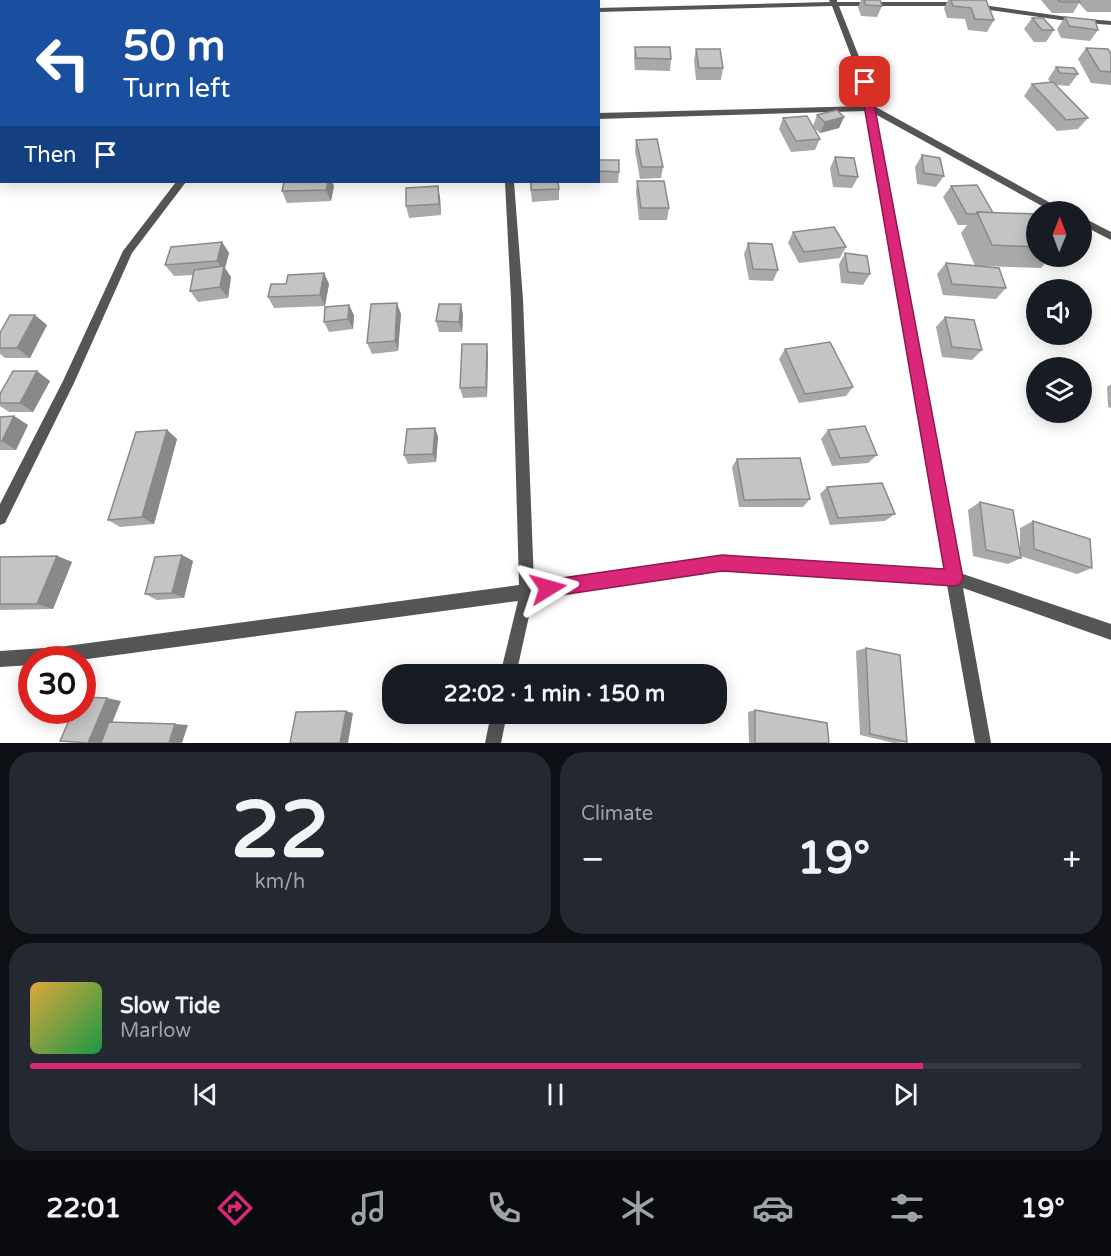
<!DOCTYPE html>
<meta charset="utf-8">
<style>
body{margin:0;font-family:"Varela Round",sans-serif;background:#242831;color:#f1f3f6;height:100vh;display:flex;flex-direction:column;font-size:22px;white-space:nowrap}
*{box-sizing:border-box;margin:0}
p{font-size:20px;color:#9ea1a6}
.icon{flex:none;width:33px;height:33px;fill:none;stroke:currentColor;stroke-width:2;stroke-linecap:round;stroke-linejoin:round}
.map{position:relative;height:743px;overflow:hidden}
.sheet{display:flex;flex-direction:column;gap:9px;padding:9px;background:#0d0f14;flex:1}
.sheet>*{flex:none}
.top-card{position:absolute;left:0px;top:0px;width:600px;height:183px;box-shadow:0 3px 15px #0003;background:#1a4fa0;color:#fff;overflow:hidden}
.needle{width:39px;rotate:1deg}
.fabs{position:absolute;left:1026px;top:201px;display:grid;gap:12px}
.fabs a{display:grid;place-items:center;width:66px;height:66px;border-radius:50%;background:#171b24;box-shadow:0 3px 15px #0003;font-size:30px}
.speed{position:absolute;left:18px;top:646px;display:flex;gap:12px;font-size:30px;font-weight:700;text-align:center}
.speed>*{display:grid;place-content:center;width:78px;height:78px;border-radius:50%;background:#171b24;box-shadow:0 3px 15px #0003;line-height:1}
.speed .limit{border:9px solid #d22;background:#fff;color:#111}
.pin{position:absolute;display:grid;place-items:center;width:51px;height:51px;color:#fff;margin:-26px;border-radius:12px;box-shadow:0 3px 9px #0006}
.me{position:absolute;width:66px;margin:-33px;rotate:82deg;stroke-linejoin:round;filter:drop-shadow(0 0 4px #0008)}
.turn{display:flex;align-items:center;gap:21px;height:126px;padding:0 24px;font-size:27px}
.turn .icon{width:78px;height:78px;stroke-width:2.5}
.turn b{display:block;font-size:42px;line-height:51px}
.then{display:flex;align-items:center;height:57px;padding:0 24px;background:#0003;gap:12px;font-size:22px}
.big{font-size:45px;font-weight:700;line-height:1.1}
.sheet .tile{flex:1;display:flex;flex-direction:column;justify-content:center;gap:9px;min-width:0;padding:0 21px;border-radius:24px;background:#242831}
.sheet .dial{align-items:center;gap:0}
.dial b{font-size:78px;line-height:1}
.song{display:flex;align-items:center;gap:18px}
.cover{width:72px;height:72px;border-radius:9px;background:linear-gradient(135deg,hsl(40 70% 55%),hsl(140 70% 35%))}
.played{height:6px;border-radius:3px;background:linear-gradient(90deg,#db2777 85%,#363941 85%)}
.keys{display:flex;justify-content:space-around;direction:ltr}
.heat{display:flex;justify-content:space-between;align-items:center;font-size:33px;direction:ltr}
.sheet .tiles{flex:1;display:grid;gap:9px;grid-template-columns:1fr 1fr}
.tile:last-child{grid-column:span 2}
.trip{position:absolute;left:382px;top:664px;width:345px;height:60px;border-radius:24px;background:#171b24;box-shadow:0 3px 15px #0003;font-weight:700;line-height:60px;text-align:center}
.tab-bar{display:flex;height:96px;justify-content:space-around;align-items:center;background:#090b0e;color:#9ea1a6}
.tab-bar .icon{width:42px;height:42px}
.tab-bar .current{color:#db2777}
.tab-bar b{font-size:27px;color:#f1f3f6}
.map>svg:first-child{display:block}
.lines{fill:none;stroke-linecap:round;stroke-linejoin:round}
.street{fill:#555;fill-rule:evenodd}
.wall{fill:#a9a9a9}
.shaded-wall{fill:#898989}
.building{fill:#c4c4c4;stroke:#898989;stroke-width:1.5}
.route{fill:#db2777;stroke:#8e194d;stroke-width:1.5}
</style>
<div class="map">
<svg width="1111" height="743" viewBox="0 0 1111 743">
<rect width="100%" height="100%" fill="#fff"/>
<g class="lines">
<g class="street">
<path d="M433 0 452 2H434Z"/>
<path d="M829 0H837V2H962L1075 18 1111 21V25L1075 22 962 6H839L869 82 874 106 1067 212H1053L875 114 960 573 1111 624V640L963 588 991 743H975L947 585 722 570 533 598 516 675H500L518 601 80 660H32V665L0 667V651L59 647 519 585 511 299 505 182H514L523 299 534 583 722 556 945 570 866 111 598 119V113L865 106 861 82 832 6 598 12V8L830 2Z"/>
<rect x="0" y="98" width="2" height="6"/>
<path d="M176 182H186L132 253 74 383 5 523 0 525V504L63 381 123 251Z"/>
<path d="M1082 217 1111 232V240L1082 225Z"/>
<path d="M491 714H507L501 743H485Z"/>
</g>
</g>
<g class="wall">
<path d="M0 0 2 2V13L0 12Z"/>
<path d="M326 0H343L342 2H327Z"/>
<path d="M861 0H880L882 6 877 17 861 16 858 7Z"/>
<path d="M948 0H986L994 20 987 32 968 30 965 19 947 18 944 8Z"/>
<path d="M1041 0H1111V12H1087L1079 3 1073 13H1052Z"/>
<path d="M1065 17 1098 30 1090 41 1061 38 1057 29Z"/>
<path d="M1032 18 1054 30 1046 42H1034L1024 29Z"/>
<path d="M635 47 671 59 670 71 635 70 634 58Z"/>
<path d="M1086 48 1111 54V85L1091 83 1078 59Z"/>
<path d="M696 49 723 68 721 80H696L694 60Z"/>
<path d="M1056 67 1078 74 1069 86 1056 85 1088 118 1078 129 1057 131 1024 96 1032 84 1050 82 1048 79Z"/>
<path d="M817 115 844 117 839 128 820 133 814 128 820 139 815 150 791 152 779 129 783 118 813 126Z"/>
<path d="M636 140 663 167 661 178 640 179 635 151Z"/>
<path d="M922 155 944 176 936 187 917 184 915 167Z"/>
<path d="M835 157 858 177 852 188 833 187 830 168Z"/>
<path d="M598 160 619 172 618 183H589V182H598Z"/>
<path d="M637 181 669 208 667 220H639L636 192Z"/>
<path d="M25 182H82L81 183H27Z"/>
<path d="M530 182 559 189V200L532 202Z"/>
<path d="M334 186 331 201 287 203 282 191Z"/>
<path d="M951 186 993 213 1036 214V256H1052L1041 268 981 266 1006 288 996 299 943 295 937 274 946 263 975 266 961 233 967 225H958L943 197Z"/>
<path d="M440 197 441 215 409 218 406 206Z"/>
<path d="M793 232 846 247 840 258 799 263 788 243Z"/>
<path d="M222 242 229 253 225 268 231 277 228 298 198 302 190 291 193 275 174 276 165 265Z"/>
<path d="M748 243 778 270 773 281 749 280 744 254Z"/>
<path d="M845 253 870 274 863 285 841 283 839 264Z"/>
<path d="M324 273 329 284 325 306 274 308 268 297 286 284Z"/>
<path d="M461 304 463 315 462 332H439L436 321Z"/>
<path d="M401 314 398 351 372 354 367 343Z"/>
<path d="M354 315 353 329 329 332 324 322Z"/>
<path d="M945 317 982 350 972 360 942 357 936 327Z"/>
<path d="M47 325 30 358H5L0 354V333Z"/>
<path d="M785 349 853 387 846 396 799 403 779 359Z"/>
<path d="M488 354 487 397 463 398 460 388Z"/>
<path d="M50 381 33 412H9L0 406V394Z"/>
<path d="M1111 384V408L1108 407 1107 387Z"/>
<path d="M14 416 28 425 16 450H0V417Z"/>
<path d="M435 428 438 437 436 462 408 464 404 455Z"/>
<path d="M167 430 177 439 154 524 120 527 108 520Z"/>
<path d="M828 430 877 455 868 463 832 466 821 439Z"/>
<path d="M737 459 810 499 803 507H739L732 467Z"/>
<path d="M827 487 895 514 885 521 830 525 820 494Z"/>
<path d="M980 502 1020 553V528L1033 521 1092 568 1077 574 1020 556 1021 558 1008 564 973 556 968 510Z"/>
<path d="M182 555 193 561 184 598 157 600 145 594Z"/>
<path d="M57 556 72 562 53 609 0 610V557Z"/>
<path d="M866 648 907 742 894 743 860 735 856 651Z"/>
<path d="M755 710 829 743H749L748 712Z"/>
</g>
<g class="shaded-wall">
<path d="M1 0H18L19 2H2V5L0 3Z"/>
<path d="M844 117 839 128 820 133 825 122Z"/>
<path d="M328 182H332L334 186 331 201 326 190Z"/>
<path d="M438 186 440 197 441 215 439 204Z"/>
<path d="M222 242 229 253 225 268 231 277 228 298 220 287 223 270 217 261Z"/>
<path d="M324 273 329 284 325 306 320 295Z"/>
<path d="M397 303 401 314 398 351 395 341Z"/>
<path d="M461 304 463 315 462 332 459 322Z"/>
<path d="M349 305 354 315 353 329 348 319Z"/>
<path d="M35 315 47 325 30 358 17 348Z"/>
<path d="M487 344 488 354 487 397 486 387Z"/>
<path d="M37 371 50 381 33 412 20 403Z"/>
<path d="M14 416 28 425 16 450 2 441Z"/>
<path d="M435 428 438 437 436 462 433 454Z"/>
<path d="M167 430 177 439 154 524 142 517Z"/>
<path d="M182 555 193 561 184 598 172 593Z"/>
<path d="M57 556 72 562 53 609 37 604Z"/>
<path d="M107 698 121 701 104 743H88Z"/>
<path d="M346 711 353 713 348 743H340Z"/>
<path d="M175 724 188 725 182 743H169Z"/>
</g>
<g class="building">
<path d="M864 0H880L882 6 866 5Z"/>
<path d="M951 0H986L994 20 975 19 971 8 953 6Z"/>
<path d="M1058 0H1079L1080 2H1060Z"/>
<path d="M1065 17 1095 20 1098 30 1069 26Z"/>
<path d="M1032 18H1043L1054 30H1042Z"/>
<path d="M635 47H670L671 59 636 58Z"/>
<path d="M1086 48 1108 49 1111 54V72L1100 71Z"/>
<path d="M696 49H720L723 68H699Z"/>
<path d="M1056 67 1074 68 1078 74 1060 73Z"/>
<path d="M1053 82 1088 118 1066 120 1032 84Z"/>
<path d="M837 110 844 117 825 122 817 115Z"/>
<path d="M807 116 820 139 796 141 783 118Z"/>
<path d="M657 139 663 167H642L636 140Z"/>
<path d="M922 155 940 158 944 176 924 173Z"/>
<path d="M835 157 854 158 858 177 839 175Z"/>
<path d="M598 160H619V172L598 171Z"/>
<path d="M637 181H664L669 208H641Z"/>
<path d="M284 182H328L326 190 282 191Z"/>
<path d="M531 182H558L559 189 531 190Z"/>
<path d="M977 185 993 213 977 212 976 214H967L951 186Z"/>
<path d="M438 186 439 204 406 206V188Z"/>
<path d="M977 212 1036 214V247L992 245Z"/>
<path d="M834 227 846 247 804 252 793 232Z"/>
<path d="M222 242 217 261 165 265 171 247Z"/>
<path d="M748 243 772 244 778 270 753 269Z"/>
<path d="M845 253 867 256 870 274 848 272Z"/>
<path d="M946 263 999 268 1006 288 952 284Z"/>
<path d="M224 266 220 287 190 291 194 270Z"/>
<path d="M324 273 320 295 268 297 271 284H286L288 275Z"/>
<path d="M397 303 395 341 367 343 371 304Z"/>
<path d="M439 304H461L459 322 436 321Z"/>
<path d="M349 305 348 319 324 322 325 307Z"/>
<path d="M10 315H35L17 348H0V333Z"/>
<path d="M945 317 974 320 982 350 952 347Z"/>
<path d="M830 342 853 387 805 394 785 349Z"/>
<path d="M462 344H487L486 387 460 388Z"/>
<path d="M13 371H37L20 403H0V394Z"/>
<path d="M14 416 2 441H0V417Z"/>
<path d="M865 426 877 455 840 458 828 430Z"/>
<path d="M435 428 433 454 404 455 407 429Z"/>
<path d="M167 430 142 517 108 520 136 432Z"/>
<path d="M800 458 810 499 744 500 737 459Z"/>
<path d="M882 483 895 514 838 518 827 487Z"/>
<path d="M980 502 1013 510 1021 558 986 550Z"/>
<path d="M1033 521 1090 539 1092 568 1034 549Z"/>
<path d="M182 555 172 593 145 594 155 557Z"/>
<path d="M57 556 37 604H0V557Z"/>
<path d="M866 648 900 655 907 742 870 734Z"/>
<path d="M82 697 107 698 88 743 60 741 73 711H82Z"/>
<path d="M755 710 827 723 829 743H755Z"/>
<path d="M346 711 340 743H290L296 712Z"/>
<path d="M109 722 175 724 169 743H101Z"/>
</g>
<path class="route" d="M865 79 870 82 963 578 960 584 954 586 722 571 548 597 542 594 540 588 542 583 548 580 722 555 944 569 860 82Z"/>
</svg>
<div class="fabs">
<a><svg class="needle" viewBox="-14 -14 28 28"><path d="M0-13l5 13h-10z" fill="#e53935"/><path d="M0 13l5-13h-10z" fill="#9ea1a6"/></svg></a>
<a><svg class="icon" aria-label="sound" viewBox="0 0 24 24"><path d="M4 9h4l5-4v14l-5-4H4zM17 9q2 3 0 6"/></svg></a>
<a><svg class="icon" aria-label="layers" viewBox="0 0 24 24"><path d="M12 4l9 5-9 5-9-5zM3 14l9 5 9-5"/></svg></a>
</div>
<div class="speed"><div class="limit">30</div></div>
<div class="pin" style="left:865px;top:82px;background:#d93025"><svg class="icon" aria-label="arrive" viewBox="0 0 24 24"><path d="M6 21V4h12l-3 4 3 4H6"/></svg></div>
<svg class="me" style="left:548px;top:588px" viewBox="-20 -20 40 40"><path d="M0-17L14 15 0 8-14 15z" fill="#db2777" stroke="#fff" stroke-width="4"/></svg>
<div class="trip">22:02 · 1 min · 150 m</div>
<div class="top-card">
<div class="turn"><svg class="icon" aria-label="left" viewBox="0 0 24 24"><path d="M17 20v-9H6M10 6l-5 5 5 5"/></svg><div><b>50 m</b>Turn left</div></div>
<div class="then">Then<svg class="icon" aria-label="arrive" viewBox="0 0 24 24"><path d="M6 21V4h12l-3 4 3 4H6"/></svg></div>
</div>
</div>
<section class="sheet">
<div class="tiles">
<div class="tile dial"><b>22</b><p>km/h</p></div>
<div class="tile"><p>Climate</p>
<div class="heat"><a>−</a><b class="big">19°</b><a>+</a></div>
</div>
<div class="tile">
<div class="song"><i class="cover"></i><div><b>Slow Tide</b><p>Marlow</p></div></div>
<div class="played"></div>
<div class="keys"><svg class="icon" aria-label="previous" viewBox="0 0 24 24"><path d="M18 5L8 12l10 7zM5 5v14"/></svg><svg class="icon" aria-label="pause" viewBox="0 0 24 24"><path d="M8 5v14M16 5v14"/></svg><svg class="icon" aria-label="next" viewBox="0 0 24 24"><path d="M6 5l10 7-10 7zM19 5v14"/></svg></div>
</div>
</div>
</section>
<nav class="tab-bar">
<b>22:01</b>
<svg class="icon current" aria-label="directions" viewBox="0 0 24 24"><path d="M12 3l9 9-9 9-9-9zM9 14v-3h6M13 9l2 2-2 2"/></svg>
<svg class="icon" aria-label="music" viewBox="0 0 24 24"><path d="M9 18V5l10-2v13"/><circle cx="6" cy="18" r="3"/><circle cx="16" cy="16" r="3"/></svg>
<svg class="icon" aria-label="phone" viewBox="0 0 24 24"><path d="M5 4h4l2 5-3 2q2 4 5 5l2-3 5 2v4C11 20 4 13 5 4z"/></svg>
<svg class="icon" aria-label="climate" viewBox="0 0 24 24"><path d="M12 3v18M4 7l16 10M4 17L20 7"/></svg>
<svg class="icon" aria-label="car" viewBox="0 0 24 24"><path d="M5 17H2v-5l4-1 3-4h7l3 4 3 1v5h-3M9 17h6M6 11h13"/><circle cx="7" cy="17" r="2"/><circle cx="17" cy="17" r="2"/></svg>
<svg class="icon" aria-label="filters" viewBox="0 0 24 24"><path d="M4 7h16M4 17h16"/><circle cx="9" cy="7" r="2"/><circle cx="15" cy="17" r="2"/></svg>
<b>19°</b>
</nav>
